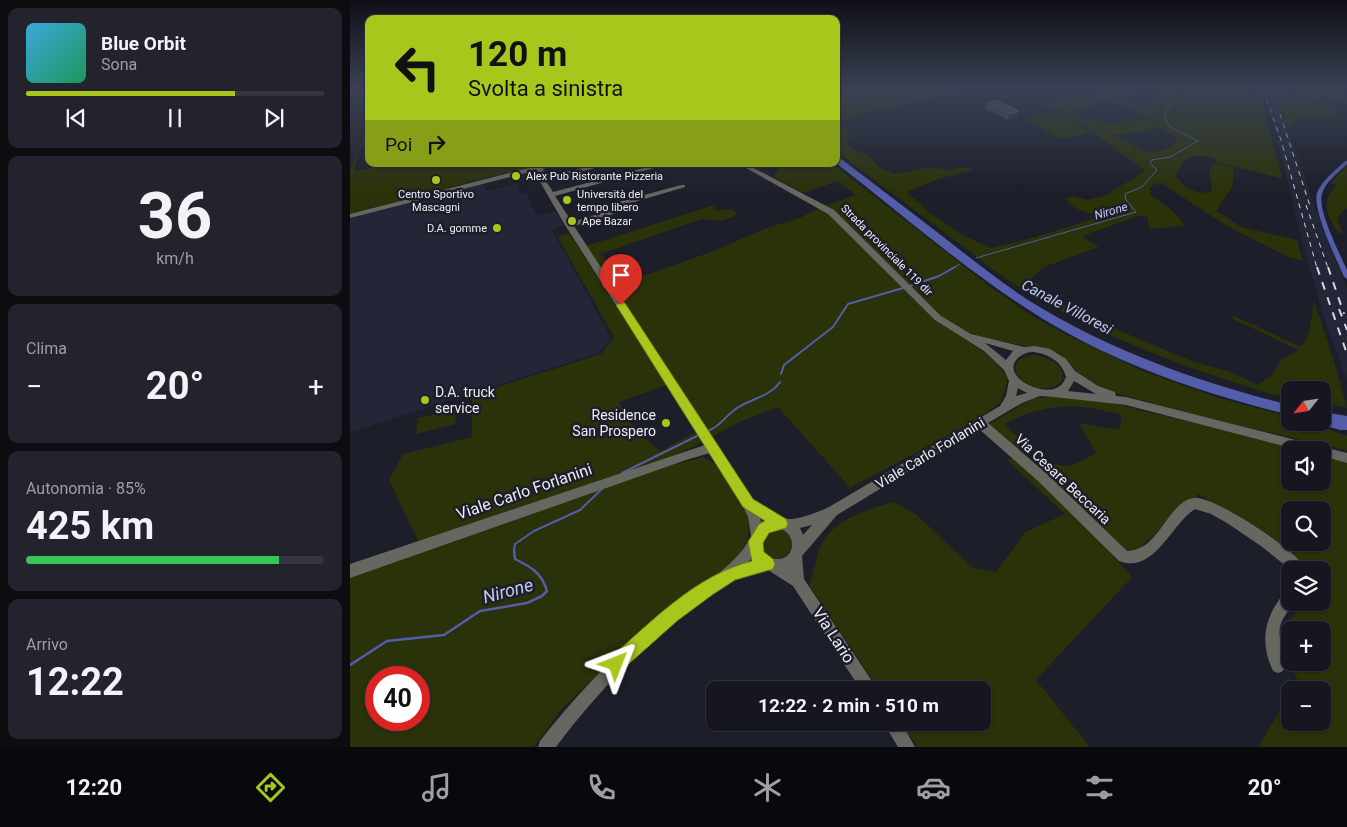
<!DOCTYPE html>
<html lang="it">
<meta charset="utf-8">
<style>
body{margin:0;font-family:Roboto,sans-serif;background:#22232c;color:#f1f3f6;height:100vh;display:flex;flex-direction:column;font-size:19px;white-space:nowrap}
*{box-sizing:border-box;margin:0}
p{font-size:16px;color:#9d9fa4}
.icon{flex:none;width:28px;height:28px;fill:none;stroke:currentColor;stroke-width:2;stroke-linecap:round;stroke-linejoin:round}
.map{position:relative;flex:1;overflow:hidden}
.side{display:flex;flex-direction:column;gap:8px;padding:8px;background:#0c0c11;width:350px}
.side>*{flex:none}
.banner{position:absolute;left:15px;top:15px;width:475px;height:152px;border-radius:10px;box-shadow:0 1px 4px #0004,0 0 0 1px #34353d;background:#a8c71d;color:#111;overflow:hidden}
.needle{width:32px;rotate:240deg}
.fabs{position:absolute;left:931px;top:381px;display:grid;gap:10px}
.fabs a{display:grid;place-items:center;width:50px;height:50px;border-radius:10px;background:#15161f;box-shadow:0 1px 4px #0004,0 0 0 1px #34353d;font-size:25px}
.speed{position:absolute;left:15px;top:666px;display:flex;gap:10px;font-size:25px;font-weight:700;text-align:center}
.speed>*{display:grid;place-content:center;width:65px;height:65px;border-radius:50%;background:#15161f;box-shadow:0 1px 4px #0004,0 0 0 1px #34353d;line-height:1}
.speed .limit{border:8px solid #d22;background:#fff;color:#111}
.pin{position:absolute;display:grid;place-items:center;width:42px;height:42px;color:#fff;margin:-51px -21px;border-radius:50% 50% 50% 0;rotate:-45deg;box-shadow:0 0 5px #0007}
.pin .icon{rotate:45deg}
.me{position:absolute;width:55px;margin:-28px;rotate:45deg;stroke-linejoin:round;filter:drop-shadow(0 0 4px #0008)}
.turn{display:flex;align-items:center;gap:18px;height:105px;padding:0 20px;font-size:22px}
.turn .icon{width:65px;height:65px;stroke-width:2.5}
.turn b{display:block;font-size:35px;line-height:42px}
.then{display:flex;align-items:center;height:48px;padding:0 20px;background:#0003;gap:10px;font-size:19px}
.big{font-size:38px;font-weight:700;line-height:1.1}
.side .widget{flex:1;display:flex;flex-direction:column;justify-content:center;gap:8px;min-width:0;padding:0 18px;border-radius:10px;background:#22232c}
.side .dial{align-items:center;gap:0}
.dial b{font-size:65px;line-height:1}
.song{display:flex;align-items:center;gap:15px}
.cover{width:60px;height:60px;border-radius:8px;background:linear-gradient(135deg,hsl(200 70% 55%),hsl(150 70% 35%))}
.played{height:5px;border-radius:2px;background:linear-gradient(90deg,#a8c71d 70%,#34353d 70%)}
.keys{display:flex;justify-content:space-around;direction:ltr}
.heat{display:flex;justify-content:space-between;align-items:center;font-size:28px;direction:ltr}
.charge{height:8px;border-radius:4px;background:linear-gradient(90deg,#34c759 85%,#34353d 0)}
.trip{position:absolute;left:356px;top:681px;width:285px;height:50px;border-radius:10px;background:#15161f;box-shadow:0 1px 4px #0004,0 0 0 1px #34353d;font-weight:700;line-height:50px;text-align:center}
.dock{display:flex;height:80px;justify-content:space-around;align-items:center;background:#08090c;color:#9d9fa4}
.dock .icon{width:35px;height:35px}
.dock .active{color:#a8c71d}
.dock b{font-size:22px;color:#f1f3f6}
main{display:flex;flex:1;min-height:0}
.map>svg:first-child{display:block}
.built{fill:#222636}
.green{fill:#293208;fill-rule:evenodd}
.water{fill:#535da9}
.lines{fill:none;stroke-linecap:round;stroke-linejoin:round}
.stream-far2{stroke:#535da9;stroke-width:1}
.stream-far1{stroke:#535da9;stroke-width:2}
.stream{stroke:#535da9;stroke-width:2.5}
.canal{fill:#535da9;fill-rule:evenodd}
.minor{fill:#656761;fill-rule:evenodd}
.rail-far1{stroke:#d5d7e0;stroke-width:1;stroke-dasharray:5 5;stroke-linecap:butt}
.rail{stroke:#d5d7e0;stroke-width:2;stroke-dasharray:8 8;stroke-linecap:butt}
.wall{fill:#484b57}
.shaded-wall{fill:#2f323d}
.building{fill:#5a5d68;stroke:#71747e}
.route{fill:#a8c71d;stroke:#6d8113}
.poi-dot{fill:#a8c71d;stroke:#1c1e29;stroke-width:2}
.labels{text-anchor:middle;stroke-width:5;stroke-linejoin:round;paint-order:stroke}
.far-poi-label{font-size:11px;fill:#eceef6;stroke:#1c1e29;text-anchor:start}
.far-street-label{font-size:11px;fill:#eceef6;stroke:#1c1e29}
.far-water-label{font-size:12px;font-style:italic;fill:#c0c9f3;stroke:#1c1e29}
.poi-label{font-size:14px;fill:#eceef6;stroke:#1c1e29;text-anchor:start}
.street-label{font-size:14px;fill:#eceef6;stroke:#1c1e29}
.water-label{font-size:15px;font-style:italic;fill:#c0c9f3;stroke:#1c1e29}
.near-street-label{font-size:16px;fill:#eceef6;stroke:#1c1e29}
.near-water-label{font-size:18px;font-style:italic;fill:#c0c9f3;stroke:#1c1e29}
</style>
<main>
<section class="side">
<div class="widget">
<div class="song"><i class="cover"></i><div><b>Blue Orbit</b><p>Sona</p></div></div>
<div class="played"></div>
<div class="keys"><svg class="icon" aria-label="previous" viewBox="0 0 24 24"><path d="M18 5L8 12l10 7zM5 5v14"/></svg><svg class="icon" aria-label="pause" viewBox="0 0 24 24"><path d="M8 5v14M16 5v14"/></svg><svg class="icon" aria-label="next" viewBox="0 0 24 24"><path d="M6 5l10 7-10 7zM19 5v14"/></svg></div>
</div>
<div class="widget dial"><b>36</b><p>km/h</p></div>
<div class="widget"><p>Clima</p>
<div class="heat"><a>−</a><b class="big">20°</b><a>+</a></div>
</div>
<div class="widget"><p>Autonomia · 85%</p><b class="big">425 km</b><div class="charge"></div></div>
<div class="widget"><p>Arrivo</p><b class="big">12:22</b></div>
</section>
<div class="map">
<svg width="997" height="747" viewBox="0 0 997 747">
<rect width="100%" height="100%" fill="#1c1e29"/>
<g class="built">
<path d="M911 89H925L930 96 928 101 962 199 997 289V380L973 315 952 241 927 137Z"/>
<path d="M132 183 136 191 167 184 171 194 177 193 186 216 205 211 214 225 202 230 261 338 249 353 0 432V216Z"/>
</g>
<g class="green">
<path d="M486 89H613L598 94 568 100 540 109 516 112 491 121 500 137 497 144 503 150 520 156 528 166 544 174 582 167 596 170 616 167 624 169 586 180 557 192 581 214 616 237 641 248 682 238 749 217 725 208 715 199 721 196 737 200 754 196 795 171 711 108 708 109 741 133 711 139 674 119 703 111 692 105 720 98 728 101 744 98 752 94 745 89H786L789 91 764 96 785 105 800 109 810 96 828 89H907L933 179 866 162 864 158C843 153 833 155 826 177 837 188 846 196 862 191L859 169 864 163 883 167C886 193 876 191 867 211L891 227 947 240 953 261 938 257 877 226 811 183 804 184 799 189 801 195 823 211 835 226 800 229 797 217 788 216 732 236 749 247 694 267 681 279 723 311 844 362 881 372 908 385 923 374 931 360 948 350 881 318 885 316 951 347 959 333 964 301 985 364 997 408 973 402 972 390H940V399C853 375 752 338 675 291 651 277 629 258 607 242 567 212 526 181 486 151ZM761 99 771 105 789 111 786 116 797 115 803 118 755 124 744 120H736L725 111ZM808 127 827 138V142C790 167 786 137 757 136L789 132Z"/>
<path d="M941 89H990V95L997 99V103L973 96 963 102 987 111 986 116 974 119 953 116 938 127 928 101 930 96 947 93Z"/>
<path d="M19 124V143L10 146 4 171 44 164H174L176 169 147 175 0 214V170Z"/>
<path d="M438 164H483L638 285 682 316 719 336 795 372 866 397 940 417V422L961 423 997 436V450L861 419 758 391 731 376 711 355 701 351 630 337 611 329 606 334C626 346 646 358 658 379L651 402 625 421 500 488 428 407 389 422 360 438 349 417 236 246 364 205 366 211 382 209 388 215 370 221 352 219 251 254 274 283 366 250 417 228 450 218 471 207 506 195 488 181 454 193 424 177 428 168Z"/>
<path d="M997 165V207L987 218 993 234 989 233C977 218 970 200 986 186L981 183Z"/>
<path d="M219 233 317 385 269 402C277 423 293 437 310 451L345 432 351 441 348 445 309 462 311 468 353 457 364 463 395 507 399 524 398 539 385 564 300 622 211 710 184 747H0V572L68 541 39 480 53 454 122 437V395L251 354 264 337 207 236ZM26 678H69V720H26Z"/>
<path d="M681 355C695 356 706 360 713 373L711 382C686 404 642 363 681 355Z"/>
<path d="M705 396 752 401 956 450H940V482H972L973 454 997 459V747H908L940 694V722H972V690H943L948 681 940 663 972 662V630H940V662L929 635 953 603 972 602V570H957L955 565 849 494 783 554 774 553 685 468 704 463C719 471 733 460 746 453L729 423 769 430 772 415C726 403 697 402 654 424L676 444 667 451 636 426 682 399ZM940 510H972V542H940Z"/>
<path d="M107 409 105 424 66 434 68 418Z"/>
<path d="M665 456 731 520 782 577 686 680 740 747H567L551 723 632 722V690H529L459 585C464 573 465 560 470 547 481 520 520 508 545 502L567 515 623 568 646 572 675 532 715 514 657 460Z"/>
<circle cx="427" cy="544" r="15"/>
</g>
<g class="water">
<path d="M486 155C524 184 563 213 601 243 631 266 660 290 693 309 769 354 855 384 940 405V415C855 394 768 365 693 319 620 274 554 216 486 163Z"/>
<path d="M973 412 997 416V430H990L966 423 972 422Z"/>
</g>
<g class="lines">
<g class="stream-far2">
<path d="M876 89 914 94"/>
<path d="M930 96 945 92 940 89"/>
<path d="M626 258 786 212 776 200 775 194 792 187 807 170 800 163 801 160 820 157 848 141 820 127 814 116 820 105 840 89"/>
<path d="M603 268 610 264"/>
</g>
<g class="stream-far1">
<path d="M560 286 589 276 605 267"/>
<path d="M431 374 434 365 483 327 498 304 553 288"/>
<path d="M358 431C370 426 373 419 383 411 397 399 419 398 430 382"/>
<path d="M272 473 351 434"/>
<path d="M164 550 165 544 184 531 230 510 252 489"/>
</g>
<path class="stream" d="M0 665 37 641 94 635 130 611 177 603 192 596 197 591C192 573 181 567 165 559L164 549"/>
<path class="canal" d="M995 161H997V164C988 173 975 182 972 194 967 210 990 254 997 270V279L994 277C987 260 962 210 967 193 972 180 986 170 995 161Z"/>
<g class="minor">
<path d="M186 164H192V165L209 164 193 169 194 177 250 164H260L196 181 203 192 309 164H318L205 196 222 222 264 209 265 203 331 185H335V187L271 206 270 212 224 226 402 499 434 518C445 522 468 512 479 507L650 406 656 396 659 381 654 370 634 351 585 320 478 214 389 164H396L484 210 591 316 621 334 674 347 685 346 700 349 716 359 725 371 748 386 765 392 766 396 776 397 997 453V463L972 456V450H949L776 405 704 397 690 396 672 403 638 423 696 473 777 551C809 551 817 503 843 498 862 494 949 552 957 570H941L911 546 877 523 861 514 845 509C822 523 804 575 769 561L688 481 629 429 487 515 452 556 454 579 528 690H511L443 586 418 570C407 573 391 574 382 579 373 583 365 592 357 598 299 638 249 690 206 747H188L190 741C222 700 258 661 298 627 309 617 321 607 333 598 357 581 388 564 401 536L398 517 393 506 360 453 336 460 0 578V564L355 445 215 225 189 180 187 170 0 218V214L186 166ZM635 343 663 351 656 360ZM682 352C697 353 712 361 716 377 715 379 714 382 712 384 702 396 675 387 667 376 657 364 670 353 682 352ZM724 381 746 394 718 391ZM668 388 677 393 666 396ZM410 517 415 520 411 522ZM462 525 453 535 450 528ZM427 528C447 531 447 559 427 559 407 559 408 530 427 528ZM403 557 405 561 398 562Z"/>
<path d="M940 589V602H944C939 610 932 618 930 627 927 642 939 658 933 671L928 673 923 671C912 647 912 626 927 603 931 597 934 592 940 589Z"/>
<path d="M533 722H551L565 747H548Z"/>
</g>
<g class="rail-far1">
<path d="M913 89 931 140 967 268"/>
<path d="M930 114 961 209"/>
<path d="M956 205 978 268"/>
</g>
<g class="rail">
<path d="M967 267 997 354"/>
<path d="M978 267 994 314"/>
<path d="M989 309 997 330"/>
</g>
</g>
<path class="wall" d="M637 103 667 117 658 120 635 109Z"/>
<path class="shaded-wall" d="M669 111 667 117 658 120 659 114Z"/>
<path class="building" d="M646 100 669 111 659 114 637 103Z"/>
<linearGradient id="sky" x2="0" y2="1"><stop stop-color="#0f1017"/><stop offset="0.46" stop-color="#3a4154"/><stop offset="1" stop-color="#3a4154" stop-opacity="0"/></linearGradient>
<rect width="997" height="193" fill="url(#sky)"/>
<path class="route" d="M271 302 275 303 403 499 436 519 438 524 436 528 419 533 413 543 414 552 423 559 425 564 423 569 385 580 362 595 327 621 272 670 266 673 260 670 258 664 260 658C302 621 346 575 402 561L398 542 409 524 415 521 393 507 266 305Z"/>
<g class="poi-dot">
<circle cx="166" cy="176" r="5"/>
<circle cx="86" cy="180" r="5"/>
<circle cx="217" cy="200" r="5"/>
<circle cx="222" cy="221" r="5"/>
<circle cx="147" cy="228" r="5"/>
<circle cx="75" cy="400" r="5"/>
<circle cx="316" cy="423" r="5"/>
</g>
<g class="labels">
<g class="far-poi-label">
<text x="176" y="180">Alex Pub Ristorante Pizzeria</text>
<text x="86" y="198" text-anchor="middle">Centro Sportivo<tspan x="86" dy="13">Mascagni</tspan></text>
<text x="227" y="198">Università del<tspan x="227" dy="13">tempo libero</tspan></text>
<text x="232" y="225">Ape Bazar</text>
<text x="137" y="232" text-anchor="end">D.A. gomme</text>
</g>
<g class="far-street-label">
<text transform="translate(537 250) rotate(45)" y="4">Strada provinciale 119 dir</text>
</g>
<g class="far-water-label">
<text transform="translate(761 211) rotate(-16)" y="4">Nirone</text>
</g>
<g class="poi-label">
<text x="85" y="397">D.A. truck<tspan x="85" dy="16">service</tspan></text>
<text x="306" y="420" text-anchor="end">Residence<tspan x="306" dy="16">San Prospero</tspan></text>
</g>
<g class="street-label">
<text transform="translate(580 453) rotate(-31)" y="5">Viale Carlo Forlanini</text>
<text transform="translate(713 479) rotate(43)" y="5">Via Cesare Beccaria</text>
</g>
<g class="water-label">
<text transform="translate(717 307) rotate(28)" y="5">Canale Villoresi</text>
</g>
<g class="near-street-label">
<text transform="translate(174 491) rotate(-19)" y="6">Viale Carlo Forlanini</text>
<text transform="translate(484 635) rotate(57)" y="6">Via Lario</text>
</g>
<g class="near-water-label">
<text transform="translate(158 591) rotate(-15)" y="6">Nirone</text>
</g>
</g>
</svg>
<div class="fabs">
<a><svg class="needle" viewBox="-14 -14 28 28"><path d="M0-13l5 13h-10z" fill="#e53935"/><path d="M0 13l5-13h-10z" fill="#9d9fa4"/></svg></a>
<a><svg class="icon" aria-label="sound" viewBox="0 0 24 24"><path d="M4 9h4l5-4v14l-5-4H4zM17 9q2 3 0 6"/></svg></a>
<a><svg class="icon" aria-label="search" viewBox="0 0 24 24"><circle cx="10" cy="10" r="6"/><path d="M15 15l6 6"/></svg></a>
<a><svg class="icon" aria-label="layers" viewBox="0 0 24 24"><path d="M12 4l9 5-9 5-9-5zM3 14l9 5 9-5"/></svg></a>
<a>+</a>
<a>−</a>
</div>
<div class="speed"><div class="limit">40</div></div>
<div class="pin" style="left:271px;top:305px;background:#d93025"><svg class="icon" aria-label="arrive" viewBox="0 0 24 24"><path d="M6 21V4h12l-3 4 3 4H6"/></svg></div>
<svg class="me" style="left:266px;top:664px" viewBox="-20 -20 40 40"><path d="M0-17L14 15 0 8-14 15z" fill="#a8c71d" stroke="#fff" stroke-width="4"/></svg>
<div class="trip">12:22 · 2 min · 510 m</div>
<div class="banner">
<div class="turn"><svg class="icon" aria-label="left" viewBox="0 0 24 24"><path d="M17 20v-9H6M10 6l-5 5 5 5"/></svg><div><b>120 m</b>Svolta a sinistra</div></div>
<div class="then">Poi<svg class="icon" aria-label="right" viewBox="0 0 24 24"><path d="M7 20v-9h11M14 6l5 5-5 5"/></svg></div>
</div>
</div>
</main>
<nav class="dock">
<b>12:20</b>
<svg class="icon active" aria-label="directions" viewBox="0 0 24 24"><path d="M12 3l9 9-9 9-9-9zM9 14v-3h6M13 9l2 2-2 2"/></svg>
<svg class="icon" aria-label="music" viewBox="0 0 24 24"><path d="M9 18V5l10-2v13"/><circle cx="6" cy="18" r="3"/><circle cx="16" cy="16" r="3"/></svg>
<svg class="icon" aria-label="phone" viewBox="0 0 24 24"><path d="M5 4h4l2 5-3 2q2 4 5 5l2-3 5 2v4C11 20 4 13 5 4z"/></svg>
<svg class="icon" aria-label="climate" viewBox="0 0 24 24"><path d="M12 3v18M4 7l16 10M4 17L20 7"/></svg>
<svg class="icon" aria-label="car" viewBox="0 0 24 24"><path d="M5 17H2v-5l4-1 3-4h7l3 4 3 1v5h-3M9 17h6M6 11h13"/><circle cx="7" cy="17" r="2"/><circle cx="17" cy="17" r="2"/></svg>
<svg class="icon" aria-label="filters" viewBox="0 0 24 24"><path d="M4 7h16M4 17h16"/><circle cx="9" cy="7" r="2"/><circle cx="15" cy="17" r="2"/></svg>
<b>20°</b>
</nav>
